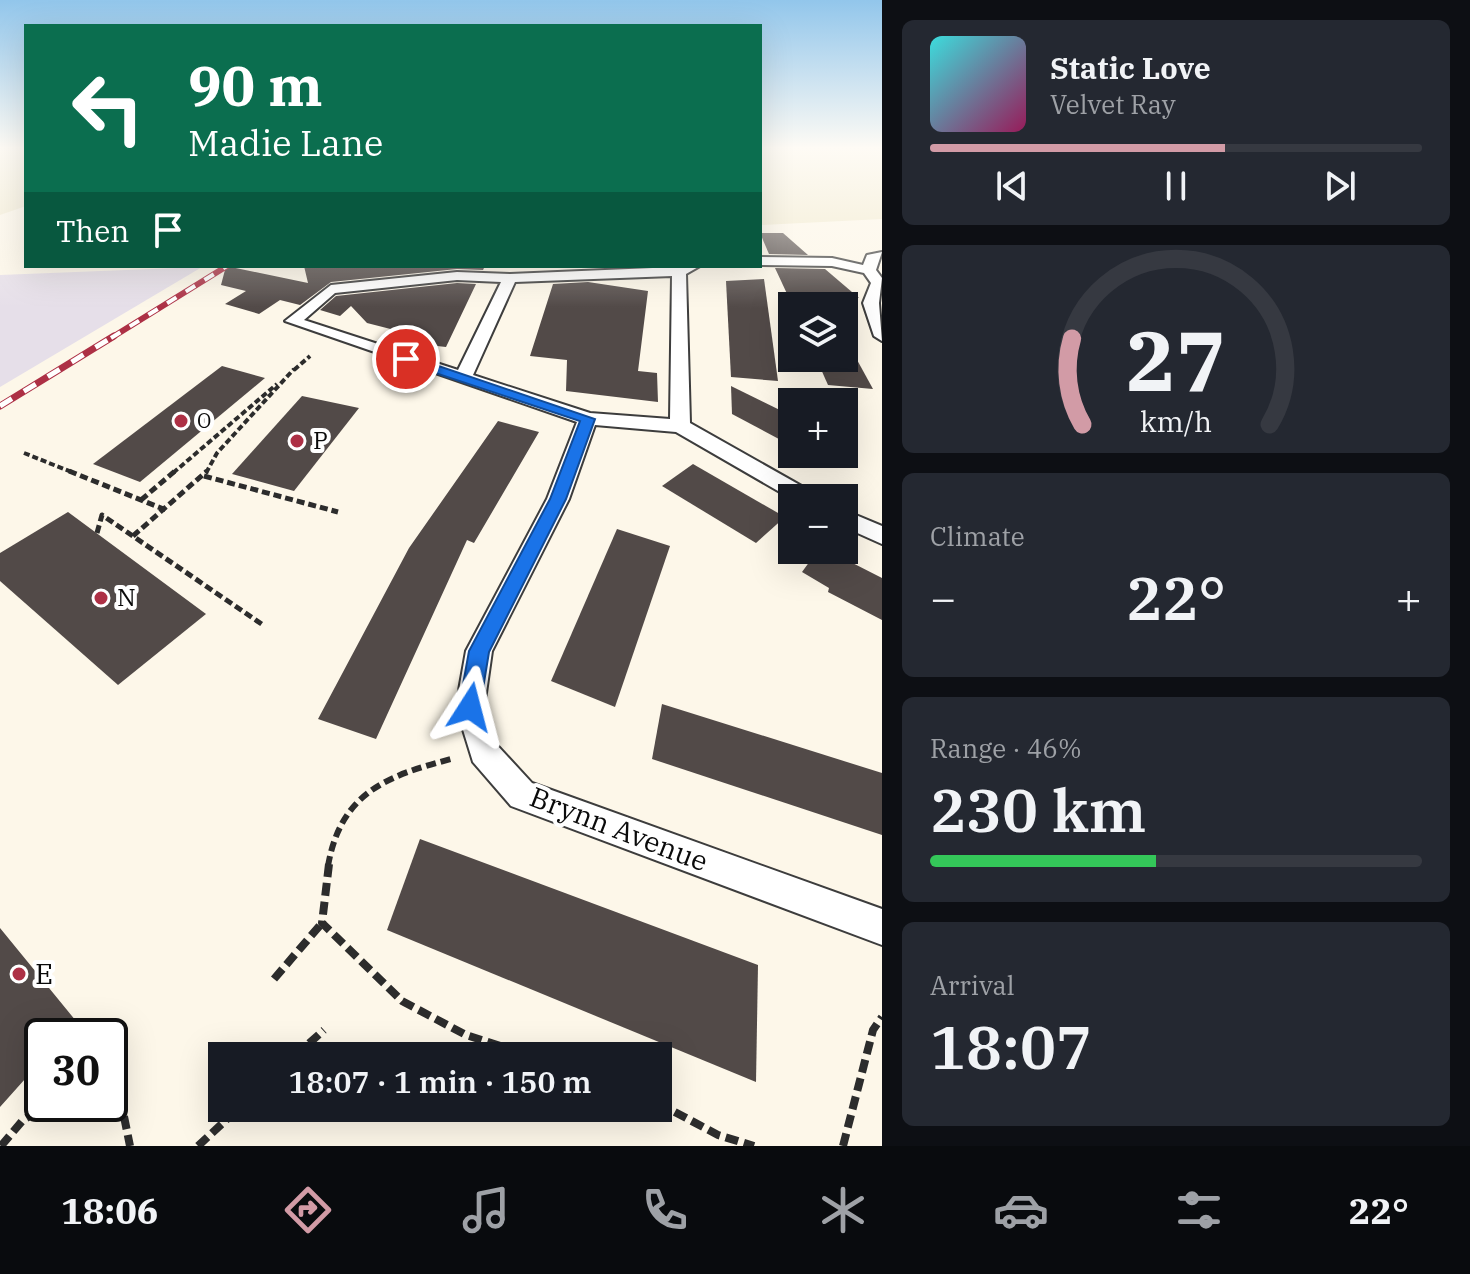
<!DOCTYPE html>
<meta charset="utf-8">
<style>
body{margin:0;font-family:"IBM Plex Serif",serif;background:#242831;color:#f1f3f6;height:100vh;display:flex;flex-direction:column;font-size:30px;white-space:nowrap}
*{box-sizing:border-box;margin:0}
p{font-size:26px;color:#9ea1a6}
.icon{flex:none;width:44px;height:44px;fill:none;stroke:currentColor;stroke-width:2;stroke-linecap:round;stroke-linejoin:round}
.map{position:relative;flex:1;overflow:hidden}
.side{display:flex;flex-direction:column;gap:20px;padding:20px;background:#0d0f14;width:588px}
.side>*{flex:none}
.banner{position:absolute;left:24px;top:24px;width:738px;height:244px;border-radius:0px;box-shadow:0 8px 32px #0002;background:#0b6e4f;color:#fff;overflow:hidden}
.tools{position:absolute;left:778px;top:292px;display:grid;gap:16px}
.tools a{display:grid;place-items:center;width:80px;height:80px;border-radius:0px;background:#171b24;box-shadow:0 8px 32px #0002;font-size:40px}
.speed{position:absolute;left:24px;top:1018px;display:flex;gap:16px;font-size:40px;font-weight:700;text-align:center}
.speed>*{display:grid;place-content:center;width:104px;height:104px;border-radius:50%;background:#171b24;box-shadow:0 8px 32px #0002;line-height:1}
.speed .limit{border:4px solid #111;border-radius:12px;background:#fff;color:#111}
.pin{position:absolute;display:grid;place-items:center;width:68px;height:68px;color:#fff;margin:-34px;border:4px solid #fff;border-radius:50%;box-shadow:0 2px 8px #0007}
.me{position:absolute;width:88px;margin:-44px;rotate:9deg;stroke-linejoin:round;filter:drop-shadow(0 0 6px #0008)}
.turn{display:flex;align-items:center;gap:28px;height:168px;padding:0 32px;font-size:36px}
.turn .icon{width:104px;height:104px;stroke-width:2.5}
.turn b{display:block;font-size:56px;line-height:68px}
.then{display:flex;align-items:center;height:76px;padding:0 32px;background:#0003;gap:16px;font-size:30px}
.big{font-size:60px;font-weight:600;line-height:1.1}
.side .card{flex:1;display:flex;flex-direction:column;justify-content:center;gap:12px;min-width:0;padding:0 28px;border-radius:12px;background:#242831}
.side .dial{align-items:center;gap:0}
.dial svg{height:208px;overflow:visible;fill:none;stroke:#363941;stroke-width:7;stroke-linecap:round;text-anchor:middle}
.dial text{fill:#f1f3f6;stroke:none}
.song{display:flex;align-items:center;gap:24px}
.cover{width:96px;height:96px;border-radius:12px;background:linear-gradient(135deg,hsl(180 70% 55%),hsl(330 70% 35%))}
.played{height:8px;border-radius:4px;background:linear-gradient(90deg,#d29ba6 60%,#363941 60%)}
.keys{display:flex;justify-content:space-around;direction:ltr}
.heat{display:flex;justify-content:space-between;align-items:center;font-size:44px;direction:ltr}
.charge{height:12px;border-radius:6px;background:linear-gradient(90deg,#34c759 46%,#363941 0)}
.trip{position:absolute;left:208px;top:1042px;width:464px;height:80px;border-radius:0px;background:#171b24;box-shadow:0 8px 32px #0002;font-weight:600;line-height:80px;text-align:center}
.tab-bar{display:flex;height:128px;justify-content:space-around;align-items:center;background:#090b0e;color:#9ea1a6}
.tab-bar .icon{width:56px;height:56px}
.tab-bar .selected{color:#d29ba6}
.tab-bar b{font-size:36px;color:#f1f3f6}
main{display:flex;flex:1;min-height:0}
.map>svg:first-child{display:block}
.industrial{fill:#e6dfe9}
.farmland{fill:#f0e9cc}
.building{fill:#524a48}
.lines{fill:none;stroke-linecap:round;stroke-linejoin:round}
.minor-casing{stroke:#3d3d3d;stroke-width:4}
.path-far3{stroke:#2c2c2c;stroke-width:4;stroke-dasharray:6 3;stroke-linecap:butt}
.path-far2{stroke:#2c2c2c;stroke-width:5;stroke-dasharray:8 4;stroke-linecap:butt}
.path-far1{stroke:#2c2c2c;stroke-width:6;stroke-dasharray:10 5;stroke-linecap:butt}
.path{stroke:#2c2c2c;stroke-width:8;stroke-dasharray:13 6;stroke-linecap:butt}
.minor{fill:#fff;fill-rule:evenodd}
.rail-far1-casing{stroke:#ad3045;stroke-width:6}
.rail-casing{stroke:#ad3045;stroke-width:7}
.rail-far1{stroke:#fff;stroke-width:4;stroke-dasharray:11;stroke-linecap:butt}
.rail{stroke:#fff;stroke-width:5;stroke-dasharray:14;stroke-linecap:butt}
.route{fill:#1a73e8;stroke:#114b97;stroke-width:2}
.poi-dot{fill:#ad3045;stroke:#fff;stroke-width:3}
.labels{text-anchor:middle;stroke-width:8;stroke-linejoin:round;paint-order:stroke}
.far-poi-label{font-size:20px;fill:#0a0a0a;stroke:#fff;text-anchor:start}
.poi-label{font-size:24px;fill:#0a0a0a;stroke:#fff;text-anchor:start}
.near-street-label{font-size:28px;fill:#0a0a0a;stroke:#fff}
.near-poi-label{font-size:28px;fill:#0a0a0a;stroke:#fff;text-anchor:start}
</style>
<main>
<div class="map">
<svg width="882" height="1146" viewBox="0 0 882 1146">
<rect width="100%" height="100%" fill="#fdf7e9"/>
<path class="industrial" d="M202 267 0 387V275Z"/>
<g class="farmland">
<path d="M0 148H26V206L0 215Z"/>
<path d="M760 148H882V219L760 225Z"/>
</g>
<g class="building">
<path d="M760 233H783L808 255 769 254Z"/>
<path d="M226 266 308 283 304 266H485L483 270 457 269 331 282 300 305 280 300 259 314 225 304 246 291 221 285Z"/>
<path d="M775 268 825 269 859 298H789Z"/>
<path d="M764 279 778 381 731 377 726 281Z"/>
<path d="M588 282 648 291 638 371 657 373 658 402 566 391 567 360 530 356 553 284Z"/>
<path d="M457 283 476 284 446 347 410 343 414 335 367 323 351 306 340 316 320 310 336 296Z"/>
<path d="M816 358H856L873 389 828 385Z"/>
<path d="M222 366 265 378 140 482 93 464Z"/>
<path d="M731 386 792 416V446L732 414Z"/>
<path d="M302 396 359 408 294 491 232 474Z"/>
<path d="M498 421 539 432 474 543 467 540 376 739 318 719 409 548Z"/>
<path d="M693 464 785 517 756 543 662 486Z"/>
<path d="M68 512 206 614 118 685 0 581V553Z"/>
<path d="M617 529 670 546 615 707 551 681Z"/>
<path d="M818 550H827L882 578V620L828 592 829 588 802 572Z"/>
<path d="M662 704 882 773V835L652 759Z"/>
<path d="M420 839 758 965 756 1082 387 930Z"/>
<path d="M0 928 76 1021 63 1036H42V1060L0 1107Z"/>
</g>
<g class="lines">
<g class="minor-casing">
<g id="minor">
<path d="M882 252 876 270 882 278 879 303 882 341 874 336 863 303 871 283 864 273 832 266 760 265V257L832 258 863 265 867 255Z"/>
<path d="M700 266 686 274 690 423 814 493 817 498 792 499 676 432 595 425 569 499 492 651 484 707 496 744 532 783 882 909V945L511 806 473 762 456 707 466 651 547 499 577 422 285 321 331 285 457 272 510 274ZM672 276 670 419 590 413 473 375 515 282ZM457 280 501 282 458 370 304 320 335 293Z"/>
<path d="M844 510 882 526V544L844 527Z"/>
</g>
</g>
<g class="path-far3">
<path d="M294 370 310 356"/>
<path d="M24 453 74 473"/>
<path d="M173 473 277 384"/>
<path d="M206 473 217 453 294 369"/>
</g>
<g class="path-far2">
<path d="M69 471 166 510"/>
<path d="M204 476 338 512"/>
<path d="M141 500 175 471"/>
<path d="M97 533 102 515 263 625"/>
<path d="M133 536 207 471"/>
</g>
<path class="path-far1" d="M328 866C341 791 389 775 455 758"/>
<g class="path">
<path d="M329 864 322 923 402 1001 466 1035 532 1056"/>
<path d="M274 979 322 923"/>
<path d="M295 1056 324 1030"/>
<path d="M110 1087H118L130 1146"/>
<path d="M658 1103 718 1135 754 1146"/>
<path d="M1 1146 23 1120 51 1104"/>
<path d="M198 1146 239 1108"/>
<path d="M843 1146 873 1030 882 1017"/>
</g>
<use href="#minor" class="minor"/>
<g class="rail-far1-casing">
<path id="rail-far1" d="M111 338 227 266"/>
</g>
<g class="rail-casing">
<path id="rail" d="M0 406 114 336"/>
</g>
<use href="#rail-far1" class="rail-far1"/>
<use href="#rail" class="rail"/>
</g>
<linearGradient id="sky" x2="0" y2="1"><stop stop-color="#92c6eb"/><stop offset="0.48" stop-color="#fefbf5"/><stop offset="1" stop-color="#fefbf5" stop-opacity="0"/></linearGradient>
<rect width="882" height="308" fill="url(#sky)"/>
<path class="route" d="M406 355 595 419 566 499 489 652 480 707 477 714 470 717 462 714 459 707 469 651 550 499 580 421 402 362V356Z"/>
<g class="poi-dot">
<circle cx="181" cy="421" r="8"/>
<circle cx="297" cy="441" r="8"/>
<circle cx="101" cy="598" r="8"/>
<circle cx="19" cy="974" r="8"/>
</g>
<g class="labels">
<g class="far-poi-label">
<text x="197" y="428">O</text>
</g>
<g class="poi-label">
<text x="313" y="449">P</text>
<text x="117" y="606">N</text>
</g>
<g class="near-street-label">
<text transform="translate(619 829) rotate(21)" y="10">Brynn Avenue</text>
</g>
<g class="near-poi-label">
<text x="35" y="984">E</text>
</g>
</g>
</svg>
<div class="tools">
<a><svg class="icon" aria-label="layers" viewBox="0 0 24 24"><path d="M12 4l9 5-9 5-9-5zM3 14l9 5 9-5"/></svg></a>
<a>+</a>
<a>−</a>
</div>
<div class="speed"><div class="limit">30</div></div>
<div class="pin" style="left:406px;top:359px;background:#d93025"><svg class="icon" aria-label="arrive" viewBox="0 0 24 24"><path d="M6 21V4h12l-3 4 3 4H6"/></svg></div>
<svg class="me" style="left:470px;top:707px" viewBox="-20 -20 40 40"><path d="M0-17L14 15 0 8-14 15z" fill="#1a73e8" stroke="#fff" stroke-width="4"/></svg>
<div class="trip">18:07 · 1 min · 150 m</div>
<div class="banner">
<div class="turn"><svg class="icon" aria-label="left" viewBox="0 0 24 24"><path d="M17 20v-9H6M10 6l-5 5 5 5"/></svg><div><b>90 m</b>Madie Lane</div></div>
<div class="then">Then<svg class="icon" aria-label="arrive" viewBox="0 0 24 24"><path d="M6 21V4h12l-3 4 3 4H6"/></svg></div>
</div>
</div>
<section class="side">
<div class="card">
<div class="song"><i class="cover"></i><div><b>Static Love</b><p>Velvet Ray</p></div></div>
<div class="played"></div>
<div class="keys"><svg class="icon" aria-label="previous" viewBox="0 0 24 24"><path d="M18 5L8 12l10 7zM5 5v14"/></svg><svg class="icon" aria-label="pause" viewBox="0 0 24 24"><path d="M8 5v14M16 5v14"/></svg><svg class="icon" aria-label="next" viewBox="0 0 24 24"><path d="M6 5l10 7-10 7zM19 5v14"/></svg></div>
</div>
<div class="card dial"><svg viewBox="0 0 100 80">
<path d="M14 69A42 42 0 1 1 86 69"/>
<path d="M14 69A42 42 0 0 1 10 36" stroke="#d29ba6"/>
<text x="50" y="56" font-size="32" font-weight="700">27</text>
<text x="50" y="72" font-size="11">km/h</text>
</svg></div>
<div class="card"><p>Climate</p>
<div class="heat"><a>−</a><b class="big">22°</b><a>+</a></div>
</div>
<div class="card"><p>Range · 46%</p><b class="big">230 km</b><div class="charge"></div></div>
<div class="card"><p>Arrival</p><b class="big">18:07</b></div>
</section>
</main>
<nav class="tab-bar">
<b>18:06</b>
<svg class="icon selected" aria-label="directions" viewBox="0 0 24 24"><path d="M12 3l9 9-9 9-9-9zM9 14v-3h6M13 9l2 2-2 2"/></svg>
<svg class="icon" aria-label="music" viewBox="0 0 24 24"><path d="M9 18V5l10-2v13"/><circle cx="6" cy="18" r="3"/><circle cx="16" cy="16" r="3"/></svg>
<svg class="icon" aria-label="phone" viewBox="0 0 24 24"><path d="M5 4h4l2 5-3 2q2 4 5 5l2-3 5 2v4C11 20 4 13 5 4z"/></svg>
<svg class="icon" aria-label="climate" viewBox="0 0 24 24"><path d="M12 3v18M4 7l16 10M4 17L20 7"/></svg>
<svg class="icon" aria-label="car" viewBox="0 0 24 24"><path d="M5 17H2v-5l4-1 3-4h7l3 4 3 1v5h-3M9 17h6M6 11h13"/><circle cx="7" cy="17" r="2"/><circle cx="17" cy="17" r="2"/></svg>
<svg class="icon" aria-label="filters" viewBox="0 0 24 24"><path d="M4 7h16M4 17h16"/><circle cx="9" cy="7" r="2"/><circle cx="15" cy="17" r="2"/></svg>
<b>22°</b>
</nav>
